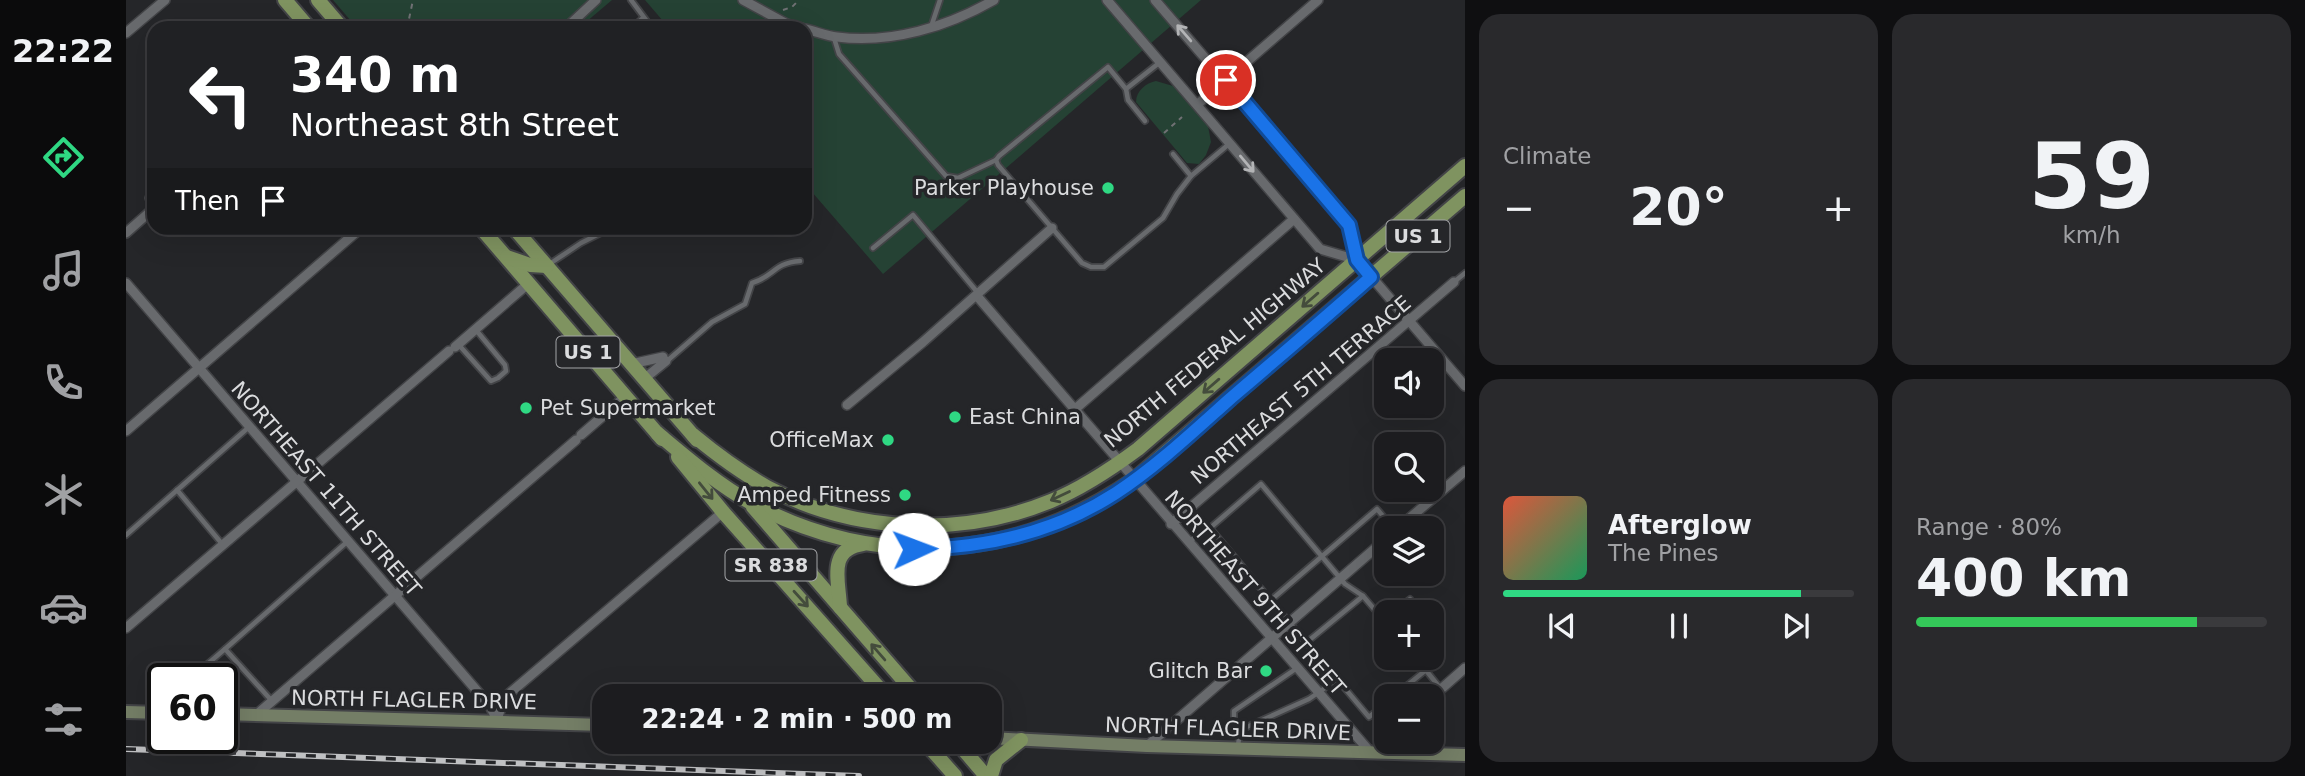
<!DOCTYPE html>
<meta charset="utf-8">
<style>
body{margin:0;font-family:"DejaVu Sans",sans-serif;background:#29292c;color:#f1f3f6;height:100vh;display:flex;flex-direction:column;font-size:26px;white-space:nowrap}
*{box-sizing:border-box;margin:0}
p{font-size:23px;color:#a0a1a4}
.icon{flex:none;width:38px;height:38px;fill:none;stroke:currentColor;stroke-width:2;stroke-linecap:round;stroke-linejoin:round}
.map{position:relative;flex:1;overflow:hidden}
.panel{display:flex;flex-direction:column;gap:14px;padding:14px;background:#0f0f11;width:840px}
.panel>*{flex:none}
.hud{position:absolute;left:21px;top:21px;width:665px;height:214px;border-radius:21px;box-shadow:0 7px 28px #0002,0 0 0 2px #3a3a3d;background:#202124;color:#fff;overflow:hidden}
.controls{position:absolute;left:1248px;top:348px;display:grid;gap:14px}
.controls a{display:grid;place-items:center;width:70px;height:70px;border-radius:14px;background:#1c1c1f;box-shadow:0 7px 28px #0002,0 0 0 2px #3a3a3d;font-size:35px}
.speed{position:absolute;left:21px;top:663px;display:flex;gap:14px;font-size:35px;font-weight:700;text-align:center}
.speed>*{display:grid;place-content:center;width:91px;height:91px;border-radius:50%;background:#1c1c1f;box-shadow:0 7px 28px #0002,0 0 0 2px #3a3a3d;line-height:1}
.speed .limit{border:4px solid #111;border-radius:10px;background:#fff;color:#111}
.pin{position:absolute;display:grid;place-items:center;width:60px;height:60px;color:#fff;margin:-30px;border:4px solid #fff;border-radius:50%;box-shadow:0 2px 7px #0007}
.me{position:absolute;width:77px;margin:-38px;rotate:88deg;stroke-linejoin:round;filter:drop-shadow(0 0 5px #0008)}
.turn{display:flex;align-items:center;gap:24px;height:147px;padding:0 28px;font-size:32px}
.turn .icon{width:91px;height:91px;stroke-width:2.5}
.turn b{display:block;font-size:49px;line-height:60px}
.then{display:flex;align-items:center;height:66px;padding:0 28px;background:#0003;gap:14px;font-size:26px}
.big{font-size:52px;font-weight:600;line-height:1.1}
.panel .card{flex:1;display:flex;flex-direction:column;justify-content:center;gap:10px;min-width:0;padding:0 24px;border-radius:21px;background:#29292c}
.panel .dial{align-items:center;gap:0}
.dial b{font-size:91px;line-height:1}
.song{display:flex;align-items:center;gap:21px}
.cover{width:84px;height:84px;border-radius:10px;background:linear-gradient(135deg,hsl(10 70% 55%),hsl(150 70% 35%))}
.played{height:7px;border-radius:4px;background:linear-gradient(90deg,#2fd883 85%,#3a3a3d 85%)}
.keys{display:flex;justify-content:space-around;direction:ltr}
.heat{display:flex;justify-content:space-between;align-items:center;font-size:38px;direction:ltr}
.charge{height:10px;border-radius:5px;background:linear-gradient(90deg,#34c759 80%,#3a3a3d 0)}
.panel .tiles{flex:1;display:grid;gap:14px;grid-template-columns:repeat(2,1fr)}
.trip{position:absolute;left:466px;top:684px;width:410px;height:70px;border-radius:21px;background:#1c1c1f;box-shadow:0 7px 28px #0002,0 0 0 2px #3a3a3d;font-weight:600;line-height:70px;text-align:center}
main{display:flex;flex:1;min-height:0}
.dock{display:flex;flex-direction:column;width:126px;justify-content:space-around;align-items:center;background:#0b0b0c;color:#a0a1a4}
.dock .icon{width:49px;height:49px}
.dock .selected{color:#2fd883}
.dock b{font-size:32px;color:#f1f3f6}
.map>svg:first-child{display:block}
.green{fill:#254234}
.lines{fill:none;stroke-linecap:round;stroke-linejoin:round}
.lane-casing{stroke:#434447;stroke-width:8}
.street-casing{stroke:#434447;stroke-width:12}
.secondary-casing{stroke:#434447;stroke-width:16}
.primary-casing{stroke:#434447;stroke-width:18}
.path{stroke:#707174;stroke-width:2;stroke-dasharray:5 5;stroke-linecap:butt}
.lane{stroke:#686a6d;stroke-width:4.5}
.street{stroke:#686a6d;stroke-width:9}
.secondary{stroke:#747e66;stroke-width:12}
.primary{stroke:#7f9360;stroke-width:14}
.rail-casing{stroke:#c0c1c3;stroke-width:6}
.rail{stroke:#252629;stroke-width:3.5;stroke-dasharray:10;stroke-linecap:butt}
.oneway{stroke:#b3b4b6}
.oneway2{stroke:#444c3c}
.route-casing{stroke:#114b97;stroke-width:18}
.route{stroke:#1a73e8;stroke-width:12}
.poi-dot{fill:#2fd883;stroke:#252629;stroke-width:2.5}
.labels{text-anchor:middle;stroke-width:7;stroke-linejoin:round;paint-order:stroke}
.shield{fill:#252629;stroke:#a4a5a8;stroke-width:2}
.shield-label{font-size:19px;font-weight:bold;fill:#dbdcde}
.poi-label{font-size:21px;fill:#dbdcde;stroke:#252629;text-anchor:end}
.street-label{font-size:21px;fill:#dbdcde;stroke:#252629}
</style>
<main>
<nav class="dock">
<b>22:22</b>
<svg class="icon selected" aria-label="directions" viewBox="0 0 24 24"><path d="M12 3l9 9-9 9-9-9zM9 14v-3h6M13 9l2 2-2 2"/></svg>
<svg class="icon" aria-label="music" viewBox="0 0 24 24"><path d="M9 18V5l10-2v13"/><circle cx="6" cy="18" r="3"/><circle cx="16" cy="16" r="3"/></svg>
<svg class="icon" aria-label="phone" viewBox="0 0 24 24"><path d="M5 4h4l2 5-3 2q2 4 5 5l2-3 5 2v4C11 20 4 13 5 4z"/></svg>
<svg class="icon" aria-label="climate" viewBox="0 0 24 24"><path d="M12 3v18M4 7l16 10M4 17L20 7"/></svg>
<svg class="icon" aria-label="car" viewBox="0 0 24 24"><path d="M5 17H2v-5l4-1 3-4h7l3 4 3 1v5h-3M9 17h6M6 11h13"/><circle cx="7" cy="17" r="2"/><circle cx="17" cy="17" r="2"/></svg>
<svg class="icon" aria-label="filters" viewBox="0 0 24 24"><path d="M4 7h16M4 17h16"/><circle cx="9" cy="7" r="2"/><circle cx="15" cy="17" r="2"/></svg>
</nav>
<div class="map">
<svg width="1339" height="776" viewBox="0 0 1339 776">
<rect width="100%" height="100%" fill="#252629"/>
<g class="green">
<path d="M207 0H486L453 28H231Z"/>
<path d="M519 0H1075L757 274 679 184V28H543Z"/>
<path d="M1030 81 1047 86 1082 126 1085 142 1080 155 1073 164 1061 163 1010 102C1010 91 1020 83 1030 81Z"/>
</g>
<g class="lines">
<g class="lane-casing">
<g id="lane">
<path d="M505 0 526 28"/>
<path d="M805 27 814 0"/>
<path d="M506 28 517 18"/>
<path d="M708 38 713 54 820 176 832 178 870 160"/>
<path d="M1033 63 1000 89 982 67 873 156 870 160 872 165 956 263 965 267H978L1037 218 1051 194 1065 176 1103 144"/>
<path d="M1000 89 1002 100 1019 121"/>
<path d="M1047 154 1065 176"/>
<path d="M26 209 22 198 28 184"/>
<path d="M747 248 787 215 852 293"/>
<path d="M422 265 455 243 485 228"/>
<path d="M1328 282 1339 273"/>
<path d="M332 344 365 381 372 378 380 371 379 365 350 330"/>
<path d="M541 361 586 322 619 304 626 283C649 276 647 263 674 261"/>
<path d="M51 490 97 545"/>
<path d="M1084 528 1135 484 1219 584 1237 596 1260 623"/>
<path d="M0 535 123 427"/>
<path d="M1062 542 1084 528 1243 717 1260 703"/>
<path d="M1145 600 1251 509 1267 528"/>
<path d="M1268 612 1284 599"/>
<path d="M1181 642 1237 596"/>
<path d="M99 649 222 541"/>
<path d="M1290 658 1315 689"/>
<path d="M64 679 99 649 146 701"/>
<path d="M1268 696 1300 670"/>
<path d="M1114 730 1183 699 1212 679"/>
<path d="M1112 746 1114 730 1108 724V711L1171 668"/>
</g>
</g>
<g class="street-casing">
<g id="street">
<path d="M617 0 661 24 676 28"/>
<path d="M981 0 1194 249 1231 260"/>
<path d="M1029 0 1223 225 1231 260 1339 386"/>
<path d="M440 28 470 0"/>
<path d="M679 29C689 31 700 36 711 37 765 44 821 27 868 0"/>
<path d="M0 33 39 0"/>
<path d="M1072 104 1192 0"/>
<path d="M0 233 26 210"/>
<path d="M0 283 364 706 371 720"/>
<path d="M851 296 1245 753"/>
<path d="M329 347 403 283"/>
<path d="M505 364 537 357"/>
<path d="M518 379 540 361"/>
<path d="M721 405 797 342 926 228"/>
<path d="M948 410 1168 219"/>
<path d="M0 431 235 228"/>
<path d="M455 435 500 396"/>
<path d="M1045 524 1328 282"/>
<path d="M1272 528 1339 471"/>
<path d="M0 628 323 351"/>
<path d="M1306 697 1339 668"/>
<path d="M130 715 450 440"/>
<path d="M371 720 378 698 597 512"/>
<path d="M1021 746 1260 539"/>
</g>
</g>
<g class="secondary-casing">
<g id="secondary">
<path d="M0 712 37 713"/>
<path d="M96 714 478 725"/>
<path d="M863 738 1021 746 1339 755"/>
</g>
</g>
<g class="primary-casing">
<g id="primary">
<path d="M159 0 183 28"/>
<path d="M192 0 216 28"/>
<path d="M355 228 536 439"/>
<path d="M388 228 571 440"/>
<path d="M381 257 404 265 421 266"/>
<path d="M531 433C561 458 591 484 625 503 751 571 891 561 1008 480L1339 196"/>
<path d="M567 435C590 454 614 472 641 487 727 533 835 538 925 501 957 488 985 469 1012 449L1339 166"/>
<path d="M552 457 597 512 760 696"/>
<path d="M627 507 791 696"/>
<path d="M714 607C713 581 701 549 737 544"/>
<path d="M799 742 829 776"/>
<path d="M831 742 860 776"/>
<path d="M865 776 870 760 895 740"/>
</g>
</g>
<g class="path">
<path d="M657 10 666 7 673 0"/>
<path d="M286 28 283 19 287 0"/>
<path d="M1038 133 1056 117"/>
<path d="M854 747 861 754"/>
</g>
<use href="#lane" class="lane"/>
<use href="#street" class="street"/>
<use href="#secondary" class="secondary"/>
<use href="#primary" class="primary"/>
<g class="rail-casing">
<path id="rail" d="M0 749 733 776"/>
</g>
<use href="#rail" class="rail"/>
</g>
<defs><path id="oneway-shaft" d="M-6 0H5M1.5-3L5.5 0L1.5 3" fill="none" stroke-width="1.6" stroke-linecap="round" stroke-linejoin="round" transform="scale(1.75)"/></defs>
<g class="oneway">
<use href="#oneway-shaft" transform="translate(1058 33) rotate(-131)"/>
<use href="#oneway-shaft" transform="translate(1121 164) rotate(50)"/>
</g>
<g class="oneway2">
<use href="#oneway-shaft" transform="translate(1184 300) rotate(139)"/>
<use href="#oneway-shaft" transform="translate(1085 386) rotate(139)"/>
<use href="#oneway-shaft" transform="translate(580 491) rotate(51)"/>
<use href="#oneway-shaft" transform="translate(934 496) rotate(155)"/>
<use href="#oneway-shaft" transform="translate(675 599) rotate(48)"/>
<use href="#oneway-shaft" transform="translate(752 652) rotate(-131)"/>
</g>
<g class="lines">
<g class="route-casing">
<path id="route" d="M788 549C859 548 930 532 990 493 1031 466 1068 431 1105 398 1152 358 1199 318 1245 277L1231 260 1223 225 1100 80"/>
</g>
<use href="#route" class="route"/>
</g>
<g class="poi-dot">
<circle cx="982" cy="188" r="7"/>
<circle cx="400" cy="408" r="7"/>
<circle cx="829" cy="417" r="7"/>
<circle cx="762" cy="440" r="7"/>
<circle cx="779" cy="495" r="7"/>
<circle cx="1140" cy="671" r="7"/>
</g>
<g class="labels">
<g class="shield">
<rect x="1260.5" y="220.5" width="63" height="31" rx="5"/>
<rect x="430.5" y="336.5" width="63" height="31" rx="5"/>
<rect x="599.5" y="549.5" width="91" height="31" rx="5"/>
</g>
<g class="shield-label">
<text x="1292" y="243">US 1</text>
<text x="462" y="359">US 1</text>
<text x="645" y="572">SR 838</text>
</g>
<g class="poi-label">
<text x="968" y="195">Parker Playhouse</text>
<text x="414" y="415" text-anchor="start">Pet Supermarket</text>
<text x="843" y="424" text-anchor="start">East China</text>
<text x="748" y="447">OfficeMax</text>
<text x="765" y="502">Amped Fitness</text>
<text x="1126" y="678">Glitch Bar</text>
</g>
<g class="street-label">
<text transform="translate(1089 353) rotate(-40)" y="7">NORTH FEDERAL HIGHWAY</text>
<text transform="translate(1175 390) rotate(-40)" y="7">NORTHEAST 5TH TERRACE</text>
<text transform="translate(200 489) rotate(49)" y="7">NORTHEAST 11TH STREET</text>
<text transform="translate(1129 593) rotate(49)" y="7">NORTHEAST 9TH STREET</text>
<text transform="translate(288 700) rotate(1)" y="7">NORTH FLAGLER DRIVE</text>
<text transform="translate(1102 729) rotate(2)" y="7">NORTH FLAGLER DRIVE</text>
</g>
</g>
</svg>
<div class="controls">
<a><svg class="icon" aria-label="sound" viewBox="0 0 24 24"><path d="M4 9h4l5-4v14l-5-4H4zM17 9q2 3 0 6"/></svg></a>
<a><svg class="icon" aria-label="search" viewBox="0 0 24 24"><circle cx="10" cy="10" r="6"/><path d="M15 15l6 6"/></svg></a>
<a><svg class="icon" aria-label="layers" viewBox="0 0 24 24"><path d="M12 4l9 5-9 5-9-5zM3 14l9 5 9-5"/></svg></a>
<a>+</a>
<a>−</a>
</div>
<div class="speed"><div class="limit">60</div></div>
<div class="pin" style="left:1100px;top:80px;background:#d93025"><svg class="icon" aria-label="arrive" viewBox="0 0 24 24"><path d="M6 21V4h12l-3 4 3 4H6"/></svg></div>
<svg class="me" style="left:788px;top:549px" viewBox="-20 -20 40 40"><circle r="19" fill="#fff"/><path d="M0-13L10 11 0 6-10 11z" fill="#1a73e8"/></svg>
<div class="trip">22:24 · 2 min · 500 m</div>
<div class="hud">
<div class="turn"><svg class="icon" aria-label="left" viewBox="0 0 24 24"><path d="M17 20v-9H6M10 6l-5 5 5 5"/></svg><div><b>340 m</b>Northeast 8th Street</div></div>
<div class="then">Then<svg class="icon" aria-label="arrive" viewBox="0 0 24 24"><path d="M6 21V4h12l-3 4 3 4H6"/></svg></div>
</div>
</div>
<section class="panel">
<div class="tiles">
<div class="card"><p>Climate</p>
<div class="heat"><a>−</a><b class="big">20°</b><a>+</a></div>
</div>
<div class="card dial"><b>59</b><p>km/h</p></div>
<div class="card">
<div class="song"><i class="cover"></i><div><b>Afterglow</b><p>The Pines</p></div></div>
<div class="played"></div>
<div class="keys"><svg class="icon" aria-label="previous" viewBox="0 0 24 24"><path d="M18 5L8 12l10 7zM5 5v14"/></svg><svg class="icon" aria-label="pause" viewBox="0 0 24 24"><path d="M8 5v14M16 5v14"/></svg><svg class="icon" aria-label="next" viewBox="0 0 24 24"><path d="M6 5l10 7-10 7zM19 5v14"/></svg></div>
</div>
<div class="card"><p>Range · 80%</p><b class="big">400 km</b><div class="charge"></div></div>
</div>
</section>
</main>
